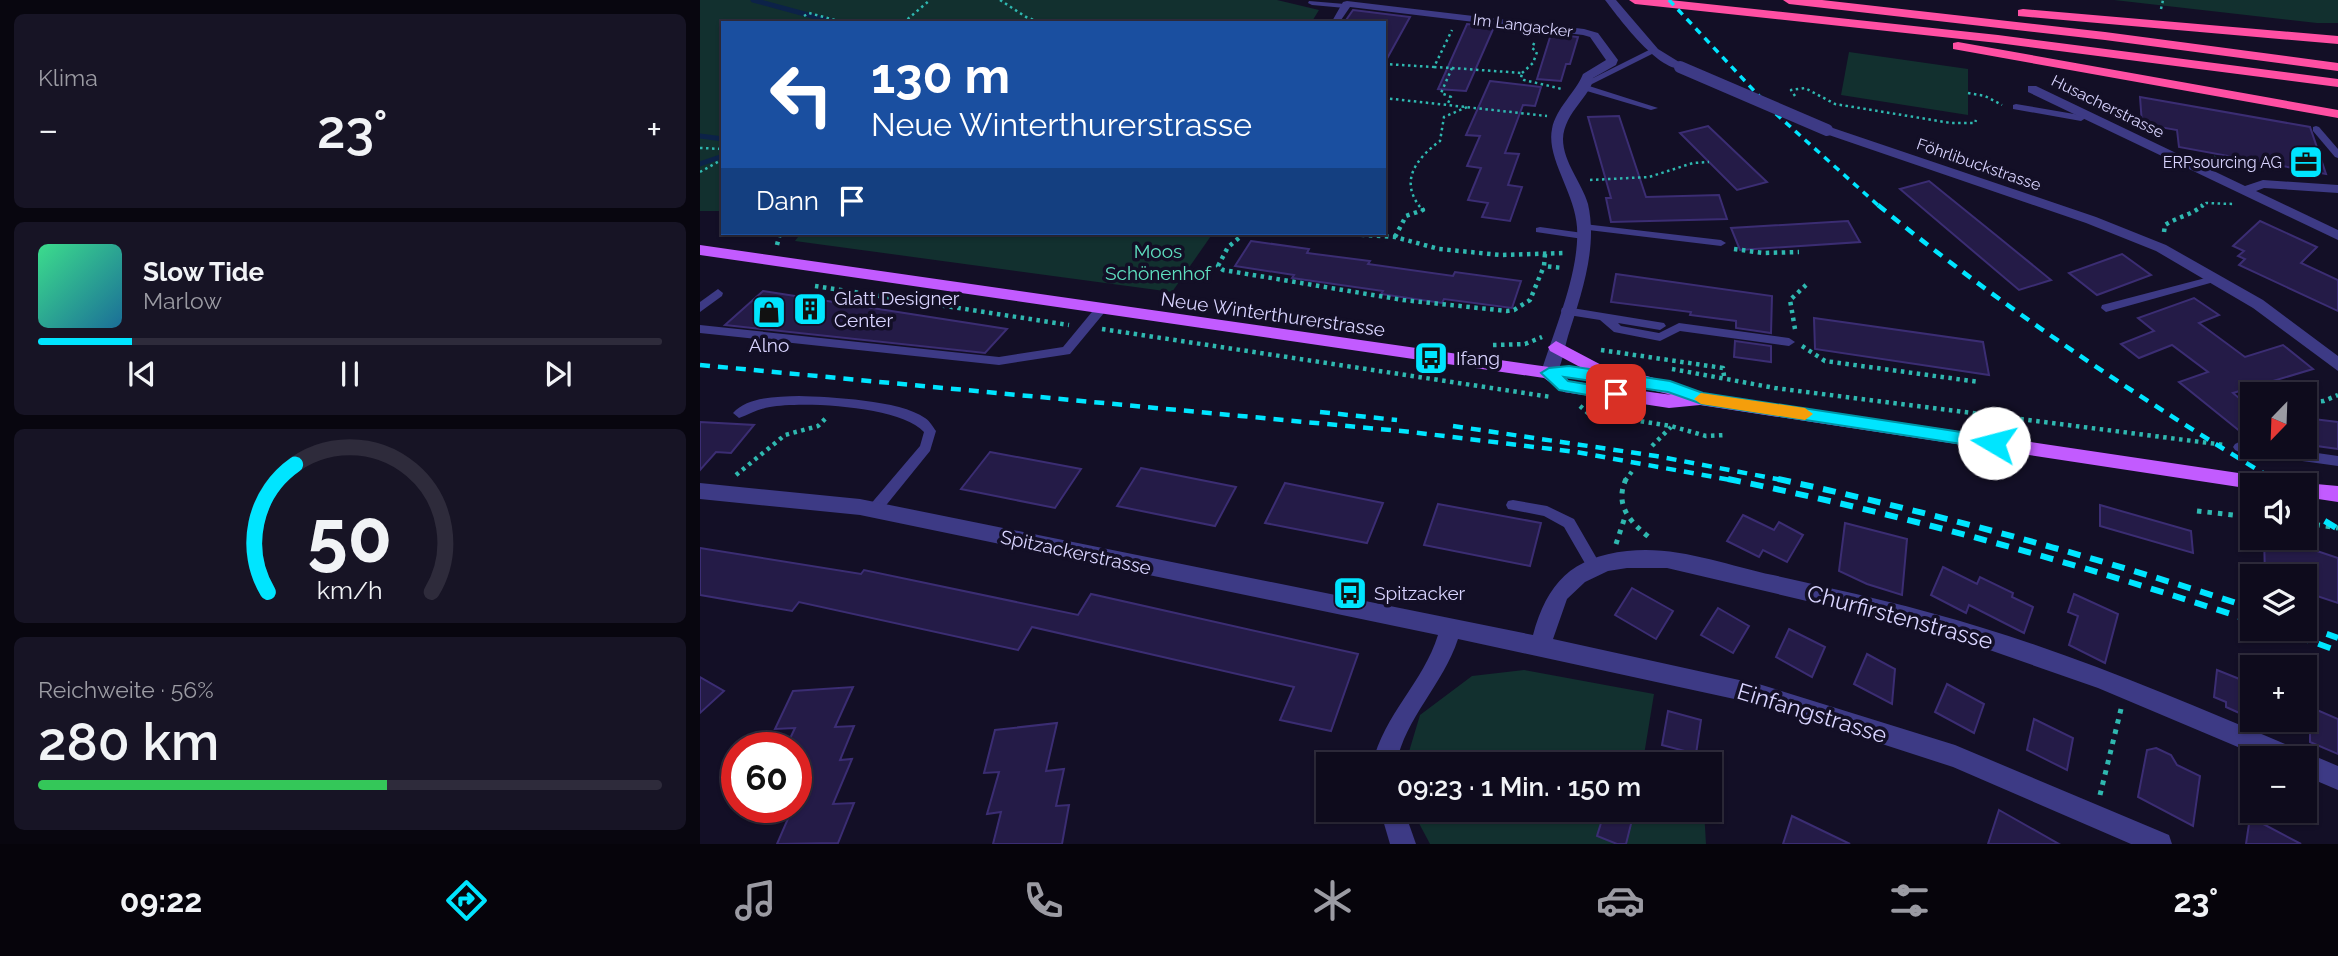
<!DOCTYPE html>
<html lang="de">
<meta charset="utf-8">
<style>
body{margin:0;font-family:Raleway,sans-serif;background:#171425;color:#f1f3f6;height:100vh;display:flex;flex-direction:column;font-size:26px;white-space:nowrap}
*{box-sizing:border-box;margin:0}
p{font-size:23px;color:#9b9ba3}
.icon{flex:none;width:38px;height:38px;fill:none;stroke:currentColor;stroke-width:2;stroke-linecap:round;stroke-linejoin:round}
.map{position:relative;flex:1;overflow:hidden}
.details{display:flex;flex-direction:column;gap:14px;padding:14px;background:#08060f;width:700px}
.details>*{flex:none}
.banner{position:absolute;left:21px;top:21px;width:665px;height:214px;border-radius:0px;box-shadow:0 2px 5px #0004,0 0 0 2px #2e2b3b;background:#1a4fa0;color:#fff;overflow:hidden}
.needle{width:46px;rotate:203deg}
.buttons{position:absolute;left:1540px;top:382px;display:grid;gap:14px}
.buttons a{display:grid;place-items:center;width:77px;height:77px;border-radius:0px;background:#0e0b1c;box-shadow:0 2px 5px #0004,0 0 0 2px #2e2b3b;font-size:35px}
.speed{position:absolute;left:21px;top:732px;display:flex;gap:14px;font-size:35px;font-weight:700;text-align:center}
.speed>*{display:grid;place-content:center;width:91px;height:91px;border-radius:50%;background:#0e0b1c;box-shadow:0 2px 5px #0004,0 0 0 2px #2e2b3b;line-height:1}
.speed .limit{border:10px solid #d22;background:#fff;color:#111}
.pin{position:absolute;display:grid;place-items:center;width:60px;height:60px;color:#fff;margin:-30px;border-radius:14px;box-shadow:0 4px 10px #0006}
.me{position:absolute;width:77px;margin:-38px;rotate:278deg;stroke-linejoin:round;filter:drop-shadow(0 0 5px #0008)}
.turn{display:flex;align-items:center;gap:24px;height:147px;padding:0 35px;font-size:32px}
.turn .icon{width:91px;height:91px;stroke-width:2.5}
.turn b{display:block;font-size:49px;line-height:60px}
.then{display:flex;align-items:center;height:66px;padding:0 35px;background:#0003;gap:14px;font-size:26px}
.big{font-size:52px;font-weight:600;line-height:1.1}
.details .widget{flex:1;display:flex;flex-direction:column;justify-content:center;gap:10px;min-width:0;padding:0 24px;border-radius:10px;background:#171425}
.details .dial{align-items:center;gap:0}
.dial svg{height:182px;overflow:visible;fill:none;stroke:#2e2b3b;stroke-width:7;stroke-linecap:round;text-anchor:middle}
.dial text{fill:#f1f3f6;stroke:none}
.song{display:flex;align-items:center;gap:21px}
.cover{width:84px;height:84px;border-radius:10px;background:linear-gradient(135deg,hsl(150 70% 55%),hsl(200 70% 35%))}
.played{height:7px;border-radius:4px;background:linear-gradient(90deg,#00e5ff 15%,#2e2b3b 15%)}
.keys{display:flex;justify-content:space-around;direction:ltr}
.heat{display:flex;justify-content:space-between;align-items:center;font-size:38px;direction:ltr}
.charge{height:10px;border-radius:5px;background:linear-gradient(90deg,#34c759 56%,#2e2b3b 0)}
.trip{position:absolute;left:616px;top:752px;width:406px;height:70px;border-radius:0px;background:#0e0b1c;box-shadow:0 2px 5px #0004,0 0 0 2px #2e2b3b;font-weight:600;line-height:70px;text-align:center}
.menu{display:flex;height:112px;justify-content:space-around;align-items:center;background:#06040b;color:#9b9ba3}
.menu .icon{width:49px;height:49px}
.menu .active{color:#00e5ff}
.menu b{font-size:32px;color:#f1f3f6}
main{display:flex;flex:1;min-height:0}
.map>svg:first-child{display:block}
.green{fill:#12302f}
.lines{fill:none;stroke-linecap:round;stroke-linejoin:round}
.stream{stroke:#0c2248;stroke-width:5}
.building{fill:#241b47;stroke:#3b2d73;stroke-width:2}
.path-far2{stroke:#2fb8b0;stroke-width:2.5;stroke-dasharray:2.5 3.5;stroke-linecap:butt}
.path-far1{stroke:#2fb8b0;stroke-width:4.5;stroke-dasharray:3.5 4.5;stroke-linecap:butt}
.path{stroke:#2fb8b0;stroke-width:5;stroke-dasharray:4.5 6;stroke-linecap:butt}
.service{fill:#3d3a85;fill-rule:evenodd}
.minor{fill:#3d3a85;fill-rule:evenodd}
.primary{fill:#c25bff;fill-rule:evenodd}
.motorway{fill:#ff4fa3;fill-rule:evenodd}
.rail-far2{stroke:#00e5ff;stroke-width:3.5;stroke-dasharray:7 6;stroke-linecap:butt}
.rail-far1{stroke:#00e5ff;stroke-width:4.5;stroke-dasharray:10 8;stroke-linecap:butt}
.rail{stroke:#00e5ff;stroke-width:6;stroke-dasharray:13 10;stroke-linecap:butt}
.minor-bridge{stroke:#3d3a85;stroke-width:12}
.route{fill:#00e5ff;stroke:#0095a6;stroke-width:2}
.slow{fill:#f59e0b}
.labels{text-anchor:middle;stroke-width:7;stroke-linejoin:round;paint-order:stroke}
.far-street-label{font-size:16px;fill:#d9d4ff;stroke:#130f26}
.far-poi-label{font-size:16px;fill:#d9d4ff;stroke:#130f26;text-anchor:end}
.park-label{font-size:19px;fill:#5fe0c0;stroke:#130f26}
.poi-label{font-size:19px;fill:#d9d4ff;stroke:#130f26;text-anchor:start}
.street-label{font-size:19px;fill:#d9d4ff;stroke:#130f26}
.near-street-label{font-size:23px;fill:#d9d4ff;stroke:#130f26}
</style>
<main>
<section class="details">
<div class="widget"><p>Klima</p>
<div class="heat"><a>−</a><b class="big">23°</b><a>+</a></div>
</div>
<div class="widget">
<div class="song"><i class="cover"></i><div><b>Slow Tide</b><p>Marlow</p></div></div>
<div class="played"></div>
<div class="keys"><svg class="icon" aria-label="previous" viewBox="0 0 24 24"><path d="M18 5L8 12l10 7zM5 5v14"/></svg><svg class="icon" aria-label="pause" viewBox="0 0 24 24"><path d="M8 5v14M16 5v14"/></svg><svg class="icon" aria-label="next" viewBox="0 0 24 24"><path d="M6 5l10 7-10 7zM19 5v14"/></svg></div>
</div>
<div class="widget dial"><svg viewBox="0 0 100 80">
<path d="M14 69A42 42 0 1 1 86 69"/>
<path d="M14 69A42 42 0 0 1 26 13" stroke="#00e5ff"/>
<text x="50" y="56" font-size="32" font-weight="700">50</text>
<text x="50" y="72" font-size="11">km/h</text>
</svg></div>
<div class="widget"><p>Reichweite · 56%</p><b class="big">280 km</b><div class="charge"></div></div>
</section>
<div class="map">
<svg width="1638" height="844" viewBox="0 0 1638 844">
<rect width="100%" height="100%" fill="#130f26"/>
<g class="green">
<path d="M0 0H577L619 10 611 23H23V211H0Z"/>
<path d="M1414 0H1638V23H1617Z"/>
<path d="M1149 52 1268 69V115L1141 95Z"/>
<path d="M101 233H513L472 292 95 241Z"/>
<path d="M824 670 954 694 944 755 976 765H705L720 715 772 676Z"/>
<path d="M712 810H1004L1006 844H730Z"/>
</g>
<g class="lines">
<g class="stream">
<path d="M53 0 138 23"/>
<path d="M0 136 23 139"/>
<path d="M0 164 23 156"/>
</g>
</g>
<g class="building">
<path d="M653 10 710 17 684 64V23H644Z"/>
<path d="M767 24 794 27 766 91 738 89Z"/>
<path d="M851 34 878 37 870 64H866L861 81 837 79Z"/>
<path d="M790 81 841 87 835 106 823 105 805 153 819 154 808 185 822 187 810 221 782 217 788 203 768 200 781 168 767 166 780 136 766 135Z"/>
<path d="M1440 97 1610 127 1626 174 1479 147 1477 130 1442 124Z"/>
<path d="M919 116 946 197 1019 195 1027 219 911 222 906 198H911L888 117Z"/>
<path d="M1008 126 1067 182 1037 190 980 133Z"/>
<path d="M1229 181 1297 236 1351 280 1319 290 1200 189Z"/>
<path d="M1148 221 1160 242 1040 250 1031 228Z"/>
<path d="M1560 221 1617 247 1601 263 1638 280V311L1539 265 1545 259 1538 256 1544 251 1533 246Z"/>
<path d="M551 241 609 249 607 253 670 261 668 264 753 276 755 272 821 281 812 308 744 299 742 303 681 294 683 291 592 278 594 275 535 266Z"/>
<path d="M1422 254 1451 275 1397 295 1369 273Z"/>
<path d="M916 274 1072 296 1071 333 1036 328V321L990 315 991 312 911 302Z"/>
<path d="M63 291 307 329 285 353 25 325Z"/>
<path d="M1494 298 1519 315 1499 323 1545 357 1583 345 1613 369 1533 393 1552 409V441L1479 382 1508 372 1472 345 1439 358 1421 344 1454 331 1438 318Z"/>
<path d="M1114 318 1283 342 1289 375 1115 349Z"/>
<path d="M1035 341 1071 346V362L1034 357Z"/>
<path d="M1605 418 1638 422V449L1617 446Z"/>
<path d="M0 422 54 425 31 453 16 452 0 470Z"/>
<path d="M290 452 381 469 355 508 261 489Z"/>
<path d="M441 468 536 487 515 526 417 506Z"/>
<path d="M585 483 683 503 667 543 565 523Z"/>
<path d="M738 504 841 523 830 566 724 545Z"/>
<path d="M1400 505 1491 531 1493 553 1400 526Z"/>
<path d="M1043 515 1074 530 1079 522 1103 535 1087 562 1063 550 1059 557 1027 541Z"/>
<path d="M1145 523 1207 539 1202 595 1167 584 1139 571Z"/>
<path d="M1564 537H1575L1638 558V603L1605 592V576H1565Z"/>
<path d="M0 548 161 574 164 570 378 615 391 594 658 654 631 731 580 720 594 687 332 627 318 650 99 602 92 611 0 595Z"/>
<path d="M1243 567 1277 584 1280 577 1313 593 1312 597 1333 607 1324 633 1269 605 1266 613 1231 595Z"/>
<path d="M932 588 973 611 956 639 915 615Z"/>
<path d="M1374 594 1418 614 1405 663 1369 645 1378 616 1368 612Z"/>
<path d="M1018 608 1049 626 1033 653 1001 635Z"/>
<path d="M1089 629 1125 647 1112 677 1076 657Z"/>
<path d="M1167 654 1195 669 1192 704 1154 684Z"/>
<path d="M1517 670 1552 684V714L1547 711 1546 716 1526 707V702L1514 697Z"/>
<path d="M0 677 24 691 0 713Z"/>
<path d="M1247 684 1284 704 1274 733 1235 712Z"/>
<path d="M153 687 135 727 154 726 140 760 152 759 133 804 154 803 138 843 77 844 93 807H96V747H86L95 728 75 729 93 691Z"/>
<path d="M1610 707 1638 719V754L1610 742Z"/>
<path d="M968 711 1001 720 996 754 962 745Z"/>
<path d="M1334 719 1373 738 1367 770 1327 750Z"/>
<path d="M357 723 346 771 364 769 356 806 369 805 362 844H293L301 812 287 814 299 772 284 773 295 730Z"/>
<path d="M1456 748 1471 755 1477 765 1500 776 1493 826 1438 797 1447 750Z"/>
<path d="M905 810 932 820 926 844H917L897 836Z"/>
<path d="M1299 810 1359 844H1288Z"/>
<path d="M1092 816 1150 844H1083Z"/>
<path d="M1550 817 1601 844H1546Z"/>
</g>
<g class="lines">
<g class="path-far2">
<path d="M300 0 326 17 342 23"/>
<path d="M1461 9 1463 0"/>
<path d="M104 16 109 13 146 23"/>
<path d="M203 23 230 0"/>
<path d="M684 64 734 67 752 30"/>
<path d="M734 67 752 68 741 93 751 97 747 105"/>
<path d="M752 68 822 73 821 78 824 80 862 89"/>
<path d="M822 73 833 63 837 52 832 48 835 41"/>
<path d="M1268 93 1285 96 1302 105"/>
<path d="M1095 96 1091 90 1105 88 1135 104 1251 123H1275L1276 120"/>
<path d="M684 98 847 116"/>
<path d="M0 148 23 149"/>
<path d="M1514 157 1568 167"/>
<path d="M0 172 23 159"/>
<path d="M890 180 949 177 993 163 1009 162"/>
<path d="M720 207C699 180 717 158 740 141L744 117 767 107"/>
<path d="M1501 207 1506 203 1534 204"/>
</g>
<g class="path-far1">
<path d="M1464 232 1465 225C1477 217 1492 215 1503 205"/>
<path d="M545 233 528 247 518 266 523 270 703 300 807 311 814 310 830 300 844 266"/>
<path d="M637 233 695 237 739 249 801 255 866 253"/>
<path d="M695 237 706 216 723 210 719 205"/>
<path d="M77 245 80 233"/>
<path d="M1034 249 1063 253 1099 252"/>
<path d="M845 254 844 266 863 268"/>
<path d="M115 286 369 325"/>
<path d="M402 329 851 397"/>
<path d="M1095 329 1090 300 1106 285"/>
<path d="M793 345 825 344 842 337"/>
<path d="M1102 346 1125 361 1279 382"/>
<path d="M901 350 1023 368 1024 376"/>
<path d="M972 369 1075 388 1525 445"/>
<path d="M1605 403 1624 401 1638 395"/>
<path d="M880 406 888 413 971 426 1006 436 1025 435"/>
<path d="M952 446 971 427"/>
<path d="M36 475 85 435 118 426 126 418 124 416"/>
<path d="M925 481 933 470"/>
</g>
<g class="path">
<path d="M926 479C914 505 930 522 950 538"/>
<path d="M1497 511 1552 517"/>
<path d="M1605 523 1638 528"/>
<path d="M916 544 925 517"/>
<path d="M1400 795 1421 709"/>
</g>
<g class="service">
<path d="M609 1 645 4 649 6 645 8 612 5 608 3Z"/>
<path d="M951 49 958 51 890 85 883 83Z"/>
<path d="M880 85H886L958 108 951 110 880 89Z"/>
<path d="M1316 104 1380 115 1385 113 1389 116 1381 121 1313 109V105Z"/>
<path d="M1616 126 1619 127 1638 149V158L1635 157 1613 131V127Z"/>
<path d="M884 224 1021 240 1026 243 1021 246 880 229V225Z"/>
<path d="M840 227 883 233 888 236 883 239 836 232V228Z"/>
<path d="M1517 275 1522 278 1521 280 1406 312 1401 308 1402 305Z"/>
<path d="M18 289 23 293 22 296 0 312V302Z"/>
<path d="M400 306 404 307 405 310 404 313 370 354 299 365 0 333V325L299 357 363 347 396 307Z"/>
<path d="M866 307 964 323 966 326 960 330 918 323 921 326 959 333 979 323 1089 338 1095 342 1089 346 980 331 960 341 914 332 900 320 862 314 861 311 862 308Z"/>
<path d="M99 396C130 397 200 400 225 418 230 421 233 427 236 431L230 451 179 514 174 515 169 514 167 510 169 506 220 446 224 432C201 406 103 401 70 407 58 409 50 414 39 418L33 413C48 396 77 397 99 396Z"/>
<path d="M1539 442 1552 444V446H1568L1638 456V466L1539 452 1535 450 1533 447 1535 444Z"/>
<path d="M813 500 847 506 874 519 900 564 902 568 900 572 895 574 890 572 864 527 844 516 808 509 806 505 808 501Z"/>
</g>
<g class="minor">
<path d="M905 0H916L958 49 984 65V69C958 72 920 19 905 0Z"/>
<path d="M647 1 884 29 898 33 918 60 916 65 893 78C893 94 864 112 863 139 863 162 882 183 888 204 898 248 881 295 868 336 864 350 862 365 855 377H843L841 373C854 330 880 272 877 227 875 193 846 158 852 129 856 108 876 92 883 74L906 60 890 37 883 35 650 7 639 23H631L643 2Z"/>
<path d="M1328 86H1336L1545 186 1563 180 1638 185V193L1564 188 1556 191 1638 230V240L1328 92Z"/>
<path d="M1127 126 1396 217 1466 245 1563 300 1638 356V371L1553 308 1456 251 1386 223 1123 133 1121 130Z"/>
<path d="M0 483 160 499 833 635C847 583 872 557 927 551 976 545 1026 565 1073 575 1143 591 1214 606 1283 628 1391 661 1495 706 1599 750L1601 754 1605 752 1638 766V790L1605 776V758H1564L1398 688 1258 639 1175 617 967 568H927L908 571 885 582 867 599 853 639 1062 685 1255 745 1469 835 1472 844H1431L1253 767 1062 705 758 639C743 685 705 718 696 765H672C684 714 723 683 738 635L160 515 0 499Z"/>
<path d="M680 810H704L716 844H690Z"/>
</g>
<g class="primary">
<path d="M0 245 849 367H880L850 351 848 347 856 341 909 369 947 376 1003 393 1572 478 1579 480 1581 485H1552V489L1000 405 969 408 864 392 844 378 0 255ZM866 378 927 384 972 395 869 381Z"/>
<path d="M1605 483 1638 486V502L1605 497V485H1598Z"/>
</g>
<g class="motorway">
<path d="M929 0H970L1298 35 1638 79V87L1298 43 935 4Z"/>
<path d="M1083 0H1122L1405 32 1638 63V71L1405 40 1089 4Z"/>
<path d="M1323 9 1638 36V44L1318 16V10Z"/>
<path d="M1258 42 1638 110V118L1253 49V43Z"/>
</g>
<path class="rail-far2" d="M969 0 1075 113 1180 207"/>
<g class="rail-far1">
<path d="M1178 205C1303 308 1437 397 1576 481"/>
<path d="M0 365 711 432 876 452 1036 481"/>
<path d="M620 412 697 420"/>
<path d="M753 426 956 456 1087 481"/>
</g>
<g class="rail">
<path d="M1028 479C1206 515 1380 564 1552 621"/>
<path d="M1078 479C1239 514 1396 557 1552 608"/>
<path d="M1573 479 1583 485"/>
<path d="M1605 509 1638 529"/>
<path d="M1605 626 1638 638"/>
<path d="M1575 628 1638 651"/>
</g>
<path class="minor-bridge" d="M980 67 1127 130"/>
</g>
<path class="route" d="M869 366 970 381 1003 393 1294 437 1302 443 1294 449 1002 404 968 392 864 377 868 381 922 390 924 394 916 400 859 390 841 373 849 368Z"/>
<path class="slow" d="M1001 393 1105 408 1113 414 1105 420 1001 404 994 399Z"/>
<defs>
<g id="office-square" transform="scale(1.75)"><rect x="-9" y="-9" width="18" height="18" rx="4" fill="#00e5ff" stroke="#130f26"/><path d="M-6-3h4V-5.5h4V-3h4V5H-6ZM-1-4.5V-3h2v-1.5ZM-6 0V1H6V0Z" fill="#111"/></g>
<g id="building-square" transform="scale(1.75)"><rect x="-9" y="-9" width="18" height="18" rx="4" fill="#00e5ff" stroke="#130f26"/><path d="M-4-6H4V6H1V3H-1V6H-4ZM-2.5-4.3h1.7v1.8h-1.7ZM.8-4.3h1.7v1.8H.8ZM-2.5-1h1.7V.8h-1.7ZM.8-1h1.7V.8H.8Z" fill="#111"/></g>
<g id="shop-square" transform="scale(1.75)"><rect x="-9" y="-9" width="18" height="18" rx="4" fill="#00e5ff" stroke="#130f26"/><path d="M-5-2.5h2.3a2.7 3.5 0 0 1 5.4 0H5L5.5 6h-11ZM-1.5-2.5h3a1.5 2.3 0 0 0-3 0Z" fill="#111"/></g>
<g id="bus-square" transform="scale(1.75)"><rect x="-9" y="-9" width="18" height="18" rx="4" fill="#00e5ff" stroke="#130f26"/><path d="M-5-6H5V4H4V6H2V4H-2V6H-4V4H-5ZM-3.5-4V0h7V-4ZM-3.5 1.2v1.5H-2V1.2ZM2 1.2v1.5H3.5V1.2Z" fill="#111"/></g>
</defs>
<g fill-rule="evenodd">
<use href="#office-square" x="1606" y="162"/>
<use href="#building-square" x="110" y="309"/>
<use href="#shop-square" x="69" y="312"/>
<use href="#bus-square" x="731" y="358"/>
<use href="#bus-square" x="650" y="593"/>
</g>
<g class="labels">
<g class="far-street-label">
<text transform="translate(823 25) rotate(7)" y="6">Im Langacker</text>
<text transform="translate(1408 106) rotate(26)" y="6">Husacherstrasse</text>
<text transform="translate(1279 164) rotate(19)" y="6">Föhrlibuckstrasse</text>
</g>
<g class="far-poi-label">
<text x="1582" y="168">ERPsourcing AG</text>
</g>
<g class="park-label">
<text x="458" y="258">Moos<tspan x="458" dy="22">Schönenhof</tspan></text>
</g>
<g class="poi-label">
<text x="134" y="305">Glatt Designer<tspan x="134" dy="22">Center</tspan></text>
<text x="69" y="352" text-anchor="middle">Alno</text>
<text x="756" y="365">Ifang</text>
<text x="674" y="600">Spitzacker</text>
</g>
<g class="street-label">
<text transform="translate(573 314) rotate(8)" y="7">Neue Winterthurerstrasse</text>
<text transform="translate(376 552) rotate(12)" y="7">Spitzackerstrasse</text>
</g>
<g class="near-street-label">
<text transform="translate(1200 617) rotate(15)" y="8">Churfirstenstrasse</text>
<text transform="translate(1112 713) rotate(17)" y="8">Einfangstrasse</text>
</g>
</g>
</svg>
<div class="buttons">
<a><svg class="needle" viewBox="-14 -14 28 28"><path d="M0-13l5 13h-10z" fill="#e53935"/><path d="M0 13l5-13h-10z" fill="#9b9ba3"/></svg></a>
<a><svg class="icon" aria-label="sound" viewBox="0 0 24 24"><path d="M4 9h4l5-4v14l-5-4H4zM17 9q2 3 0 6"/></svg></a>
<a><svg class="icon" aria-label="layers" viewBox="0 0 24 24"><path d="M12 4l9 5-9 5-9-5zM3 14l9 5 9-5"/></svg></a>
<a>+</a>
<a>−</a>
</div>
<div class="speed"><div class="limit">60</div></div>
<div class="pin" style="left:916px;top:394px;background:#d93025"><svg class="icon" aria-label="arrive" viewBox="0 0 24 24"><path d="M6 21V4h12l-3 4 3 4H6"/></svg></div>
<svg class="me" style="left:1294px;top:443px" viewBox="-20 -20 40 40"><circle r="19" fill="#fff"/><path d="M0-13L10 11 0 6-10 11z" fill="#00e5ff"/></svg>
<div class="trip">09:23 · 1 Min. · 150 m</div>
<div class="banner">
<div class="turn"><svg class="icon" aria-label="left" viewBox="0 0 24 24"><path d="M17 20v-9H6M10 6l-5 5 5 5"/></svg><div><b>130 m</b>Neue Winterthurerstrasse</div></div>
<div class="then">Dann<svg class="icon" aria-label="arrive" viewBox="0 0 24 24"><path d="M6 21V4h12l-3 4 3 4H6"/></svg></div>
</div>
</div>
</main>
<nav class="menu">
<b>09:22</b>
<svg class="icon active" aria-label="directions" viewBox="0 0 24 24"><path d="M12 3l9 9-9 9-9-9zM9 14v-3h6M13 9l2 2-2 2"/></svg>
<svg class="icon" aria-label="music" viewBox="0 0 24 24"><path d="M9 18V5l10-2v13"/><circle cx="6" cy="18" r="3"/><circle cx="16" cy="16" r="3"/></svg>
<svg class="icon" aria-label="phone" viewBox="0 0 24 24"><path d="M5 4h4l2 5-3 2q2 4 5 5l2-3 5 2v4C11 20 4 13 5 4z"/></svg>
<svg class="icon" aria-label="climate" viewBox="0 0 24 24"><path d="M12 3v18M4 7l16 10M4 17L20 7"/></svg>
<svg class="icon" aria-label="car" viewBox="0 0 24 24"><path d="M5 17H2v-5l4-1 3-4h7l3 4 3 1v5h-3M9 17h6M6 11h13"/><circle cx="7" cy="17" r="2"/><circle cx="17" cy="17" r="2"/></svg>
<svg class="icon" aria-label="filters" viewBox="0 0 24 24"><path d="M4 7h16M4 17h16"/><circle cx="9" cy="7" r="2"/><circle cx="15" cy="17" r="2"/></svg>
<b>23°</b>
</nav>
